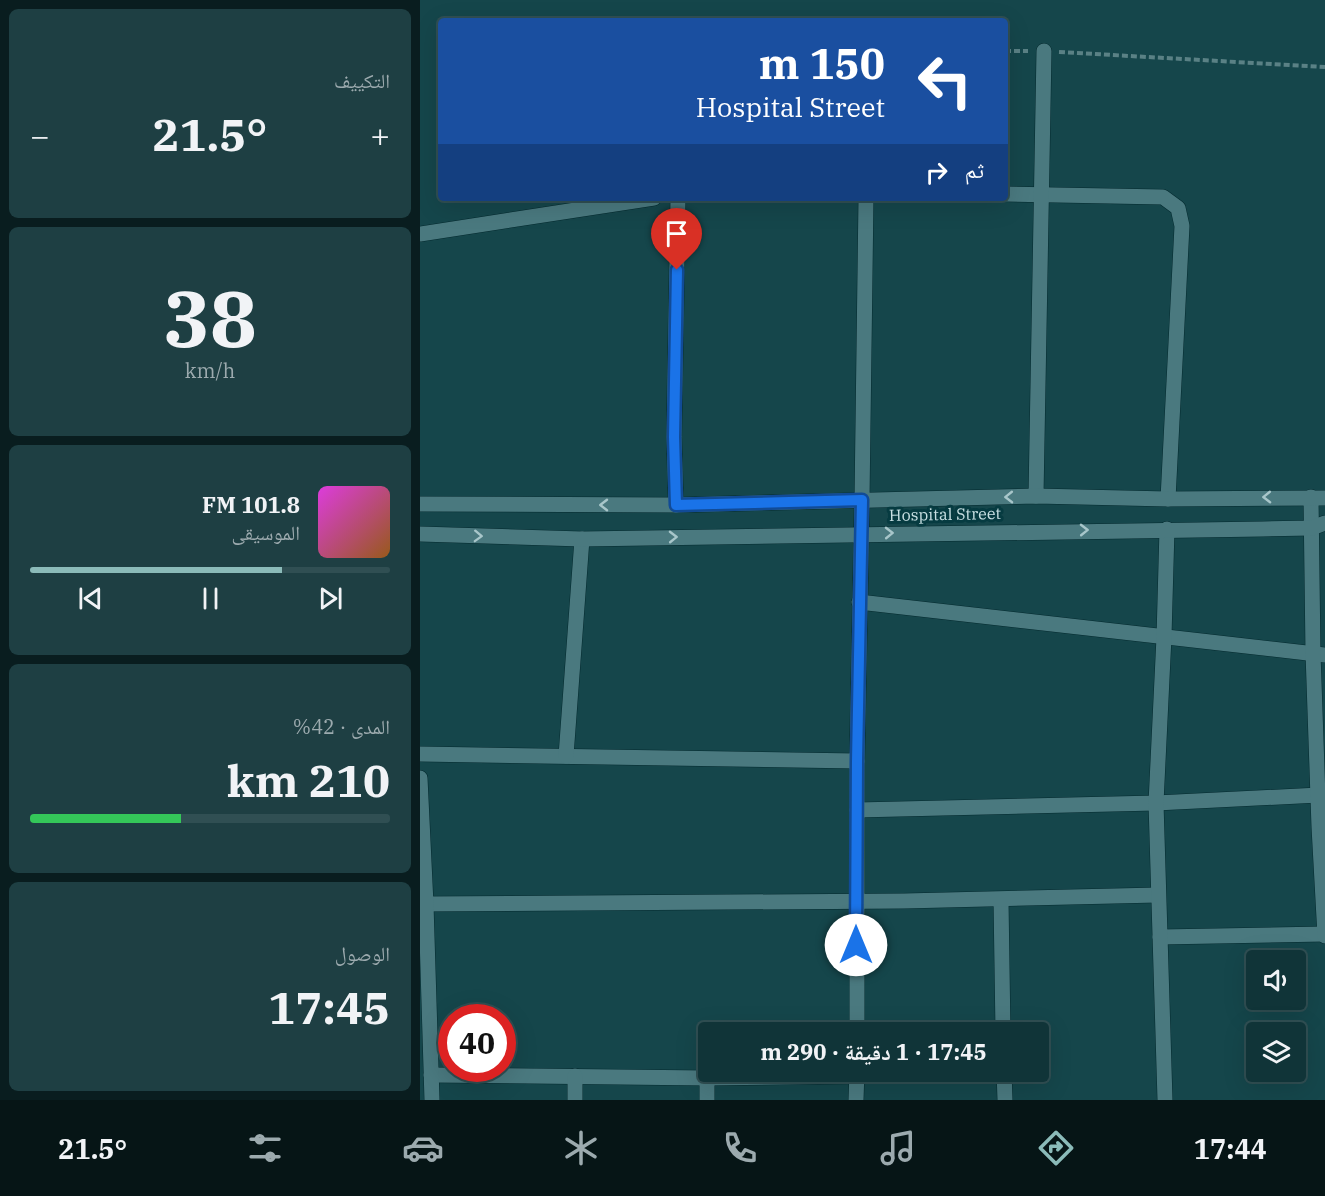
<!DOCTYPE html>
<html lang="ar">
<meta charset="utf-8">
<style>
body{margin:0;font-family:"IBM Plex Serif","Noto Naskh Arabic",serif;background:#1e3f43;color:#f1f3f6;direction:rtl;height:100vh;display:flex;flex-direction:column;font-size:22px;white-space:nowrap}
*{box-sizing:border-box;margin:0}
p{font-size:20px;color:#9caaae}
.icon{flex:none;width:33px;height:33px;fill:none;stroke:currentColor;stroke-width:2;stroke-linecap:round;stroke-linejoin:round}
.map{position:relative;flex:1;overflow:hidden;direction:ltr}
.sheet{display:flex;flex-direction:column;gap:9px;padding:9px;background:#091d1f;width:420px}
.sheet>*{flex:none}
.hud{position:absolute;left:18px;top:18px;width:570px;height:183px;border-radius:6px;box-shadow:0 6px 24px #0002,0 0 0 2px #304f53;direction:rtl;background:#1a4fa0;color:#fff;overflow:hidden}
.controls{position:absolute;left:826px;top:950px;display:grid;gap:12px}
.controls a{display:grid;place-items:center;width:60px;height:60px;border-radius:6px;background:#103438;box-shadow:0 6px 24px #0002,0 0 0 2px #304f53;font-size:30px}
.speed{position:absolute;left:18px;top:1004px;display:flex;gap:12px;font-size:30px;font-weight:700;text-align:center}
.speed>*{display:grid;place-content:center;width:78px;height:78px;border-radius:50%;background:#103438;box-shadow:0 6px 24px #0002,0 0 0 2px #304f53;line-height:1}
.speed .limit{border:9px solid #d22;background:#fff;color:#111}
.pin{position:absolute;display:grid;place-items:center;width:51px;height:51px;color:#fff;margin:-62px -26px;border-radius:50% 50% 50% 0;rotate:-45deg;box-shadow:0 0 6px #0007}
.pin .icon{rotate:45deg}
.me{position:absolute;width:66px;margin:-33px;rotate:0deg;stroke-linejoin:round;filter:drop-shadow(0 0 4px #0008)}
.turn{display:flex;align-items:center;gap:21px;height:126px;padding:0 24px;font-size:27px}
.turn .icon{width:78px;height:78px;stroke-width:2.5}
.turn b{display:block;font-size:42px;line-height:51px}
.then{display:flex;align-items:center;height:57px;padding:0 24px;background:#0003;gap:12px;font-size:22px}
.big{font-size:45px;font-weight:700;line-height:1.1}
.sheet .card{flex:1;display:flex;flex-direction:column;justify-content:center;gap:9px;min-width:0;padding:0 21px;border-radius:9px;background:#1e3f43}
.sheet .dial{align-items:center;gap:0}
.dial b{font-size:78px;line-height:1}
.song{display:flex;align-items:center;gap:18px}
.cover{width:72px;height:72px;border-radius:9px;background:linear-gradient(135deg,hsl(300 70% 55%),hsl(30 70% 35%))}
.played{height:6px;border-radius:3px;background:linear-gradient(90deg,#8bbbb9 70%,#304f53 70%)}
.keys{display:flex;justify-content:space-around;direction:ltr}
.heat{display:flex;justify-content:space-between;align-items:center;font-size:33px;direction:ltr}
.charge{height:9px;border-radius:4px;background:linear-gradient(90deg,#34c759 42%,#304f53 0)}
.trip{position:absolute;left:278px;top:1022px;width:351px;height:60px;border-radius:6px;background:#103438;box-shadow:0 6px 24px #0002,0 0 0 2px #304f53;font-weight:700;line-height:60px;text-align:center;direction:rtl}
.tabs{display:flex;height:96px;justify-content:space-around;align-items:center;background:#061516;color:#9caaae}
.tabs .icon{width:42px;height:42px}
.tabs .current{color:#8bbbb9}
.tabs b{font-size:27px;color:#f1f3f6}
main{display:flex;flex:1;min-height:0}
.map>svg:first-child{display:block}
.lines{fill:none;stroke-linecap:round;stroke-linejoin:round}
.minor-casing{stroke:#042a2f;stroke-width:16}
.tertiary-casing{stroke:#042a2f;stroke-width:16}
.path{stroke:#5a8185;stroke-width:4;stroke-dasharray:6 3;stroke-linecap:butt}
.minor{stroke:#4a797f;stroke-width:15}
.tertiary{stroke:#4a797f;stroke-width:15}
.oneway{stroke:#a8c6ca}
.route-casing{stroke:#114b97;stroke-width:15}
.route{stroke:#1a73e8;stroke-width:10}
.labels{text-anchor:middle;stroke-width:6;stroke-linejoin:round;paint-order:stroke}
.street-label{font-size:16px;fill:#c8e0e3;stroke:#063b41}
</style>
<main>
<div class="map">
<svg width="905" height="1100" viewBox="0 0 905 1100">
<rect width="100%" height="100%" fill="#15464b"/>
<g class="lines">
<g class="minor-casing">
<g id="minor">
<path d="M585 194 743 197 758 208 762 226 748 499"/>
<path d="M0 234 234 198"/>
<path d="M616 496 624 51"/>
<path d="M442 500 446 198"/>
<path d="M256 505 254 437 258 198"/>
<path d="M439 602 905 655"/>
<path d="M0 754 437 761"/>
<path d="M146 756 162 539"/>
<path d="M437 810 736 803 899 795"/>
<path d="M581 900 583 1032"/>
<path d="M0 904 484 901 738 895"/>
<path d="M740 937 905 934"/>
<path d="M584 1071 585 1100"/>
<path d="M11 1075 287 1078 437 1076"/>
<path d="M155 1076V1100"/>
<path d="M287 1100V1078"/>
<path d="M745 1100 736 803 744 637 747 529"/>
</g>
</g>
<g class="tertiary-casing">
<g id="tertiary">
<path d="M891 497 893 653 899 827 905 936"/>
<path d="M0 504 256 505 616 496 748 499 905 498"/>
<path d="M0 534 162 539 843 529 892 528 905 523"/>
<path d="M0 778 6 904 12 1100"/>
<path d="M437 1032V761L442 500"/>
<path d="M436 1100 437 1071"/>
</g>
</g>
<g class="path">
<path d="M585 51H608"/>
<path d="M639 52 905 67"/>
</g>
<use href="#minor" class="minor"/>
<use href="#tertiary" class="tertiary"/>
</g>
<defs><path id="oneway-chevron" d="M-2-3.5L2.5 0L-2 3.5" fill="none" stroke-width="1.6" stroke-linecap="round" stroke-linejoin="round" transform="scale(1.5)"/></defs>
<g class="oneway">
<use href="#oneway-chevron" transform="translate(589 497) rotate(179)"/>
<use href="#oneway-chevron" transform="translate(847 497) rotate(179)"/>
<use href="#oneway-chevron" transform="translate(184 505) rotate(-180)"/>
<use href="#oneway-chevron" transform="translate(664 530) rotate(-1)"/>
<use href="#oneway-chevron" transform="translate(469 533) rotate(-1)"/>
<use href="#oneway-chevron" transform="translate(58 536) rotate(2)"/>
<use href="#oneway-chevron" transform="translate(253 537) rotate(-1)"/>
</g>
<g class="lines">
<g class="route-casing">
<path id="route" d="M257 270 254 437 256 505 442 500 437 761 436 945"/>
</g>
<use href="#route" class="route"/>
</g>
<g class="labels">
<g class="street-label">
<text transform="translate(525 514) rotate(-1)" y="6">Hospital Street</text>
</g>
</g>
</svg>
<div class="controls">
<a><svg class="icon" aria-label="sound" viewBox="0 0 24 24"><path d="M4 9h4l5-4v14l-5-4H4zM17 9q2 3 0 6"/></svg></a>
<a><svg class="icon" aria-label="layers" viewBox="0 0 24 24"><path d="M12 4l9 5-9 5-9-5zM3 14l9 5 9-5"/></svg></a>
</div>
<div class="speed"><div class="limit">40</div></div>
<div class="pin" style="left:257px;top:270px;background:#d93025"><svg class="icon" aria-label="arrive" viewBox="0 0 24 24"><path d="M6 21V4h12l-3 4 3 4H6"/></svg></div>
<svg class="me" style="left:436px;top:945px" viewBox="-20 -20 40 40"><circle r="19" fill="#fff"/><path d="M0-13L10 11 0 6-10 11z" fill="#1a73e8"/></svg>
<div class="trip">17:45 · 1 دقيقة · 290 m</div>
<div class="hud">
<div class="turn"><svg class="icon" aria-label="left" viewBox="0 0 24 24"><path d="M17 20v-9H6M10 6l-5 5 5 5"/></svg><div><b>150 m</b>Hospital Street</div></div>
<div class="then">ثم<svg class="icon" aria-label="right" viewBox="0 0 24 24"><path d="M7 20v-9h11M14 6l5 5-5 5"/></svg></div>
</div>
</div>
<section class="sheet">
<div class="card"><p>التكييف</p>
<div class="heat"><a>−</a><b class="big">21.5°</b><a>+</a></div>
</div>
<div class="card dial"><b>38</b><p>km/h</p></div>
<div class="card">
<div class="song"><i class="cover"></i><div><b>101.8 FM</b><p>الموسيقى</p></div></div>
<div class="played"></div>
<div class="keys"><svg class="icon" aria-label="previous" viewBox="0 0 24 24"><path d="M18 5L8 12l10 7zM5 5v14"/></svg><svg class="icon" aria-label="pause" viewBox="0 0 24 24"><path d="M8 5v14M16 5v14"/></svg><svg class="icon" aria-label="next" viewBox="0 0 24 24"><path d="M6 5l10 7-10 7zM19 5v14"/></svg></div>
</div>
<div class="card"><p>المدى · 42%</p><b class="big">210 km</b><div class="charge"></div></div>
<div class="card"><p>الوصول</p><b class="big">17:45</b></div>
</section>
</main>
<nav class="tabs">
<b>17:44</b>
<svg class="icon current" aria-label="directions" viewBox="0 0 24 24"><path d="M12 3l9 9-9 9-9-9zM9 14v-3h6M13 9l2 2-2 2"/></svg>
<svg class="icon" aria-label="music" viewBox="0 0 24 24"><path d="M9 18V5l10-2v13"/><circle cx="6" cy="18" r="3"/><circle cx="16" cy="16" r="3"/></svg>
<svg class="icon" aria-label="phone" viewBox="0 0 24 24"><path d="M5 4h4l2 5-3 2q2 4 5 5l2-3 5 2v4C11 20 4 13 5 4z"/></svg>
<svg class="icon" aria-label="climate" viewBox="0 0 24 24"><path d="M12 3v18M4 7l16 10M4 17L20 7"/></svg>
<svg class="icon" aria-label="car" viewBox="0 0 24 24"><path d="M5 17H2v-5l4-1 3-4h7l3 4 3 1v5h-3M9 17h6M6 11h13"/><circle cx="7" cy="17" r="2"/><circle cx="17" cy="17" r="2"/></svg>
<svg class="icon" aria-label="filters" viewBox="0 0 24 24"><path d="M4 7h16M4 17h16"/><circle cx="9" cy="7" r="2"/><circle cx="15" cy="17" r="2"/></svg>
<b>21.5°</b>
</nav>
